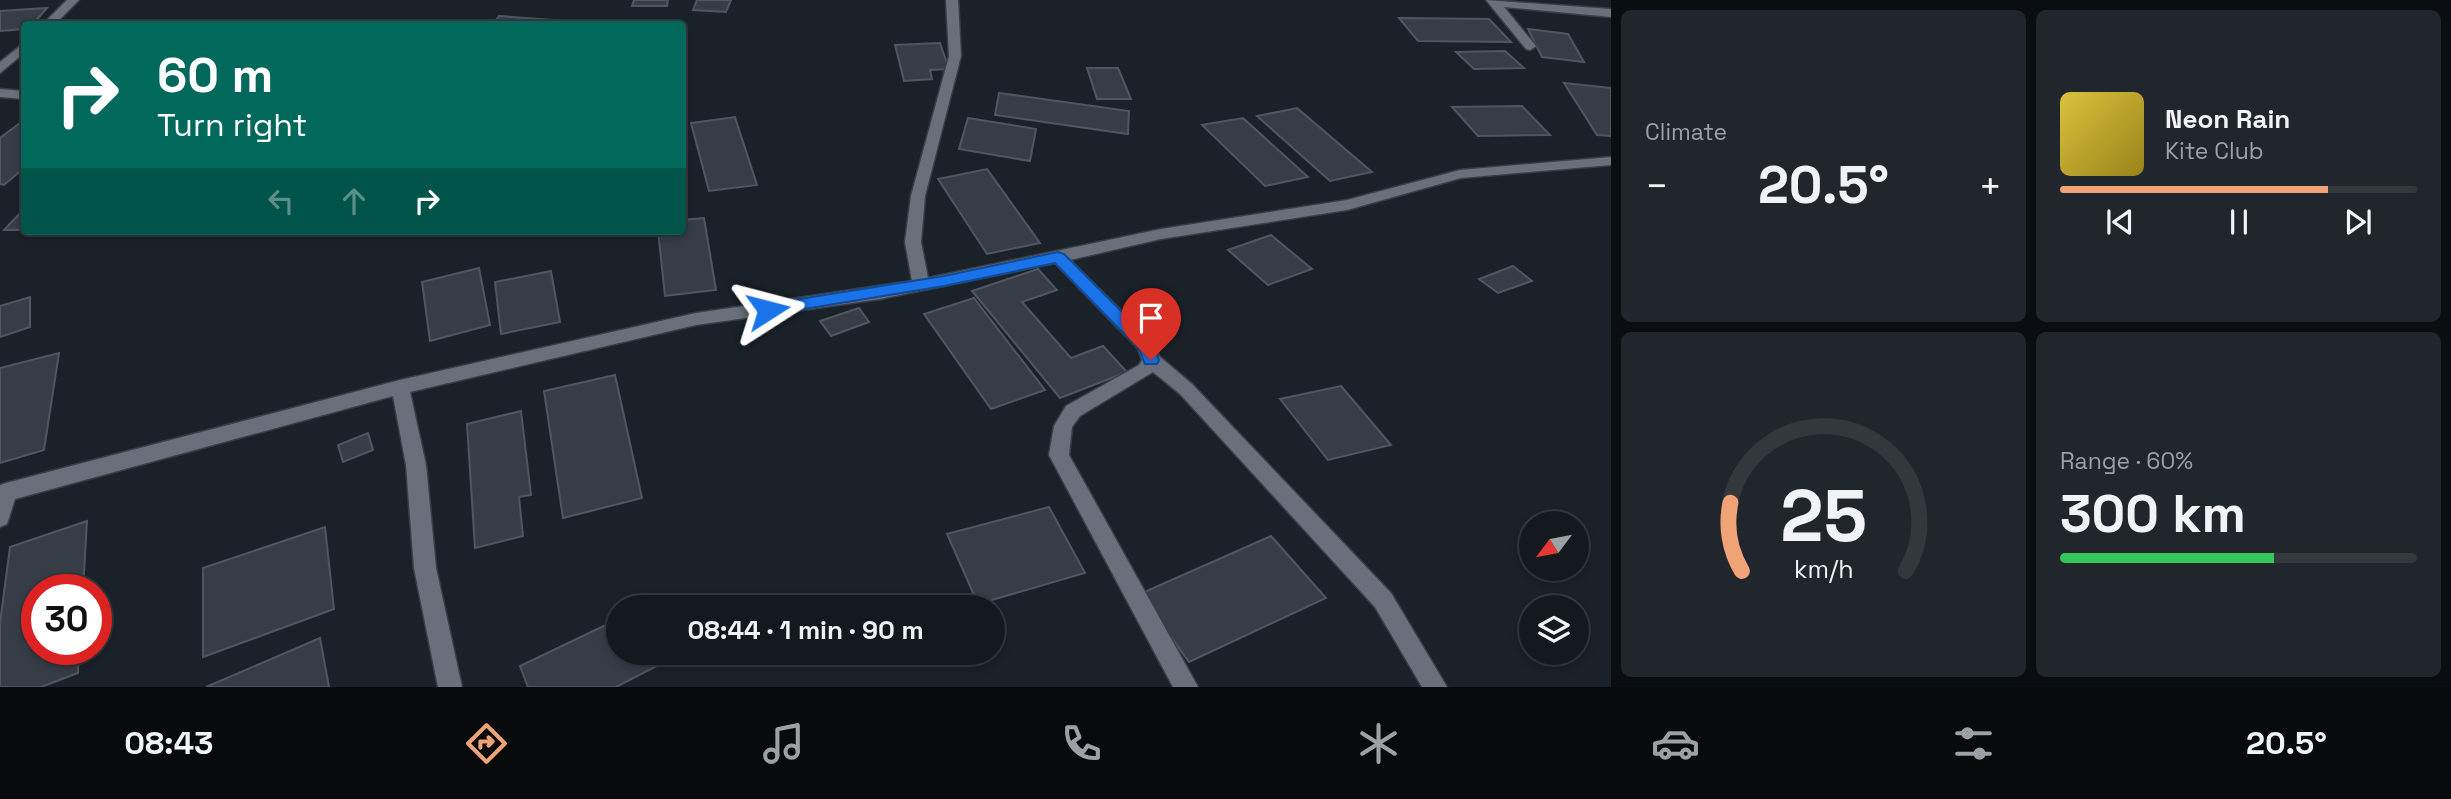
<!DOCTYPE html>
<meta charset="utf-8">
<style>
body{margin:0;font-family:"Space Grotesk",sans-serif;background:#21262c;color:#f1f3f6;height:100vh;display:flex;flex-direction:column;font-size:26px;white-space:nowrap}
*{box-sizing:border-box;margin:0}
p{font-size:23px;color:#9da0a4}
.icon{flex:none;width:38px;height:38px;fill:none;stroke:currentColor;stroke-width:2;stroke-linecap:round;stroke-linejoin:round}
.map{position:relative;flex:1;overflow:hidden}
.details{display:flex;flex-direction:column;gap:10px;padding:10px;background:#0b0e11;width:840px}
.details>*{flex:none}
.top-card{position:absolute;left:21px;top:21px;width:665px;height:214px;border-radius:7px;box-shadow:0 4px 10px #0003,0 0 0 2px #33383d;background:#00695c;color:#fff;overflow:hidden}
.needle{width:46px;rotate:238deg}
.tools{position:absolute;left:1519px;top:511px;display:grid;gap:14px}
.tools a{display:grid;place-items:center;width:70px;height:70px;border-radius:50%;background:#14191f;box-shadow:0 4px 10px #0003,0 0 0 2px #33383d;font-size:35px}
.speed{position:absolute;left:21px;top:574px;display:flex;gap:14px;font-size:35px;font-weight:700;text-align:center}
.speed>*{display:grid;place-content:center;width:91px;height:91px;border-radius:50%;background:#14191f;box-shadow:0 4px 10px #0003,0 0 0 2px #33383d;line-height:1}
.speed .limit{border:10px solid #d22;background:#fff;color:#111}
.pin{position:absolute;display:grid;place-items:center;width:60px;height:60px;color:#fff;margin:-72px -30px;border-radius:50% 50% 50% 0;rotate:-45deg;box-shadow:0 0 7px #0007}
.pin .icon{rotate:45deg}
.me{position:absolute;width:77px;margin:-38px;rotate:81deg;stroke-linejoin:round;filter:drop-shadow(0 0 5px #0008)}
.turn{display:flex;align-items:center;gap:24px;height:147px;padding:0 21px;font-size:32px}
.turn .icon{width:91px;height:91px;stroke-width:2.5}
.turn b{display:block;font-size:49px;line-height:60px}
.lanes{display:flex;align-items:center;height:66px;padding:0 21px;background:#0003;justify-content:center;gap:35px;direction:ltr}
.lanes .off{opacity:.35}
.big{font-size:52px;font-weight:700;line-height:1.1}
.details .tile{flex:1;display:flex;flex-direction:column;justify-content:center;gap:10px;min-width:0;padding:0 24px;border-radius:10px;background:#21262c}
.details .dial{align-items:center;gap:0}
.dial svg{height:182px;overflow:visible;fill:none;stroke:#33383d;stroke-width:7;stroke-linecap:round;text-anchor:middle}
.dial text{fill:#f1f3f6;stroke:none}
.song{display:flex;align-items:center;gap:21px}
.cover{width:84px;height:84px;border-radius:10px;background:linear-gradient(135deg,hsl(50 70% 55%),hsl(50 70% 35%))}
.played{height:7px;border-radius:4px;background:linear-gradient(90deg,#efa377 75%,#33383d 75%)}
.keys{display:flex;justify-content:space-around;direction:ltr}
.heat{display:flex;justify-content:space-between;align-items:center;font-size:38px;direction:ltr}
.charge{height:10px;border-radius:5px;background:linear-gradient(90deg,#34c759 60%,#33383d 0)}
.details .tiles{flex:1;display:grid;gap:10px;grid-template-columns:repeat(2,1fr)}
.trip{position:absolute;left:606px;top:595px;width:399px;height:70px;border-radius:35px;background:#14191f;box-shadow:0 4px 10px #0003,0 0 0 2px #33383d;font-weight:700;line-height:70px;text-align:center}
.dock{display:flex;height:112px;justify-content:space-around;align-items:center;background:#080a0c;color:#9da0a4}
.dock .icon{width:49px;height:49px}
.dock .on{color:#efa377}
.dock b{font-size:32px;color:#f1f3f6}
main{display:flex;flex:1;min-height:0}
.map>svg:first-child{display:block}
.building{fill:#373d47;stroke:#505661;stroke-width:2}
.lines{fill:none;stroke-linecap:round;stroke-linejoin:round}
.street-casing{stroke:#3a3d45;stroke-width:3}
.street{fill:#69707b;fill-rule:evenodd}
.route{fill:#1a73e8;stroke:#114b97;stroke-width:2}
</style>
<main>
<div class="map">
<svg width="1611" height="687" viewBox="0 0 1611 687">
<rect width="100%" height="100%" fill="#1b2129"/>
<g class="building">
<path d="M634 0H668L667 6H632Z"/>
<path d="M697 0H731L726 12 693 10Z"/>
<path d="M47 8 33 24H24V29L0 31V11Z"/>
<path d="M499 16 583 22 493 24Z"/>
<path d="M1399 18 1489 19 1511 42 1418 41Z"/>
<path d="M1528 29 1568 34 1584 62 1542 57Z"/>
<path d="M940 43 949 69 930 70 932 79 904 81 895 45Z"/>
<path d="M1505 51 1524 68 1474 69 1456 52Z"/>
<path d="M1087 68H1118L1131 99H1097Z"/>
<path d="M1564 83 1611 88V136L1597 135Z"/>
<path d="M999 93 1129 111 1128 134 995 115Z"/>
<path d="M1522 106 1550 135 1478 136 1452 107Z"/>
<path d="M1297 108 1372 172 1330 181 1257 116Z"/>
<path d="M735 117 757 185 709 191 691 123Z"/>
<path d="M968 118 1036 129 1030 161 959 149Z"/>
<path d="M1243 118 1308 177 1265 186 1202 125Z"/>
<path d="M24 120V168L4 185 0 184V138Z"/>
<path d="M987 169 1040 243 987 254 938 179Z"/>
<path d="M24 209V230H4Z"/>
<path d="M704 218 716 290 665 296 658 231H682V220Z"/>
<path d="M1271 235 1312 269 1268 285 1228 250Z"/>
<path d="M1513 266 1532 281 1498 293 1479 279Z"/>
<path d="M479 268 490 325 430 341 422 282Z"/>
<path d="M1038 269 1057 290 1022 302 1071 358 1103 346 1127 372 1060 398 972 291Z"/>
<path d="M551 271 560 322 501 334 495 282Z"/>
<path d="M30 297V327L0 337V306Z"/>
<path d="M974 298 1045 390 991 409 924 314Z"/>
<path d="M859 308 869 322 831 336 820 321Z"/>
<path d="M59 353 44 450 0 463V368Z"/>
<path d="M615 375 642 498 563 518 544 391Z"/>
<path d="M1341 386 1391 445 1328 460 1280 399Z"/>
<path d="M521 411 531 495 519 497 523 536 475 548 467 424Z"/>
<path d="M368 433 373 450 343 462 338 445Z"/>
<path d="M1049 507 1085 573 978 604 947 534Z"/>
<path d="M87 521 83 590H37V649H79L78 673 41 687H0V623L10 547Z"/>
<path d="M325 527 334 609 203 657V568Z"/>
<path d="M1271 536 1326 598 1189 662 1140 594Z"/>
<path d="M618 619V653H682L616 687H528L520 666Z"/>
<path d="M320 638 329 687H206Z"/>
</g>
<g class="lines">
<g class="street-casing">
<g id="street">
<path d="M67 0H79L55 24H43Z"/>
<path d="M946 0H958L961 56 925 196 921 242 928 278 1161 229 1347 200 1460 170 1611 157V165L1461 178 1347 210 1161 239 1070 260 1152 341 1159 356 1192 384 1391 593 1447 687H1422L1375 607 1180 394 1153 372 1080 416 1072 427 1069 455 1198 687H1173L1049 455 1054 426 1066 406 1139 365 1142 360 1138 349 1055 263 880 299 696 325 410 392 426 465 436 568 462 687H438L414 568 406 465 393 396 15 499 7 524 0 527V485L6 483 400 380 696 313 912 281 905 242 911 196 949 56Z"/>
<path d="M1486 0 1611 9V17L1504 7 1536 46 1530 50 1526 49Z"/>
<path d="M24 43V53L0 73V62Z"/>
<path d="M0 89 24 91V99L0 97Z"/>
</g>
</g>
<use href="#street" class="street"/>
</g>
<path class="route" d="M1058 252 1064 254 1152 342 1159 360 1157 364H1145L1139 349 1055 263 944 286 768 315 761 310 768 304 944 276Z"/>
</svg>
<div class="tools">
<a><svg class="needle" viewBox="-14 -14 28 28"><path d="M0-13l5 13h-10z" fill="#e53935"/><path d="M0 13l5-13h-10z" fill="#9da0a4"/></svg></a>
<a><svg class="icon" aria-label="layers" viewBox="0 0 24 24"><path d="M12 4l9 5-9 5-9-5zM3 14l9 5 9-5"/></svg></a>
</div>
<div class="speed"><div class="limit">30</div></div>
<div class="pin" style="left:1151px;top:360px;background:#d93025"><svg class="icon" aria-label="arrive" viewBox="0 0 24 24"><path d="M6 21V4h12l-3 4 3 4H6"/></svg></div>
<svg class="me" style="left:768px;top:310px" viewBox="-20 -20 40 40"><path d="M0-17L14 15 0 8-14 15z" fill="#1a73e8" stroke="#fff" stroke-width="4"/></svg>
<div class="trip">08:44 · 1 min · 90 m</div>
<div class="top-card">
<div class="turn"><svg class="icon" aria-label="right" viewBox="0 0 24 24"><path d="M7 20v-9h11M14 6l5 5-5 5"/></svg><div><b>60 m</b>Turn right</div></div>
<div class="lanes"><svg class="icon off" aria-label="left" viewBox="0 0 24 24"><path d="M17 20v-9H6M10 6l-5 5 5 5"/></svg><svg class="icon off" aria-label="ahead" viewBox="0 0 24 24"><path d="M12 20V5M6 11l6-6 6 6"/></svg><svg class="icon" aria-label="right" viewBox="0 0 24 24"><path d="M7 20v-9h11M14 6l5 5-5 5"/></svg></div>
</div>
</div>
<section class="details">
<div class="tiles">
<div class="tile"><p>Climate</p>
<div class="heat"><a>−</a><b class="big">20.5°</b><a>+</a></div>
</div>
<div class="tile">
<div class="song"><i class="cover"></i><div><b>Neon Rain</b><p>Kite Club</p></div></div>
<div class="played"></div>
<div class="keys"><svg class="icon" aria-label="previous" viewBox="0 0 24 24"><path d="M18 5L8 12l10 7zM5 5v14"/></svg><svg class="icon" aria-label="pause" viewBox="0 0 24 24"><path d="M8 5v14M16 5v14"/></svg><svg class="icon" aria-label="next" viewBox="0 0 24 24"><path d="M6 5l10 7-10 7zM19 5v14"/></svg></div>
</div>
<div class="tile dial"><svg viewBox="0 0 100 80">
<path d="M14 69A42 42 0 1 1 86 69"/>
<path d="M14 69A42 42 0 0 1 9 39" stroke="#efa377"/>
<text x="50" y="56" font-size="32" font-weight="700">25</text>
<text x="50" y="72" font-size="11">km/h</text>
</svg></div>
<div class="tile"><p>Range · 60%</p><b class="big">300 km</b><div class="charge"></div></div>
</div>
</section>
</main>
<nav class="dock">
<b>08:43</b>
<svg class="icon on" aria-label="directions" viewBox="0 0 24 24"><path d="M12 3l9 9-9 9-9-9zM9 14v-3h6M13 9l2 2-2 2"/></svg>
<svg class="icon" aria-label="music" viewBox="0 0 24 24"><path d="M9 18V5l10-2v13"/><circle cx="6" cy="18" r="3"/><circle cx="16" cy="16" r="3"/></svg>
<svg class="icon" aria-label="phone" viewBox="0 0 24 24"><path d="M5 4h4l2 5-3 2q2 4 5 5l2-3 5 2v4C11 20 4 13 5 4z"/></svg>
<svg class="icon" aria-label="climate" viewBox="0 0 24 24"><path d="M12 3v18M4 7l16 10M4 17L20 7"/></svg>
<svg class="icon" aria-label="car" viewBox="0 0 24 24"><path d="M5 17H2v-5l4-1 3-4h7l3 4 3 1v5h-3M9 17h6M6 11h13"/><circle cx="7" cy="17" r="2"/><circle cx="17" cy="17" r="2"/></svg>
<svg class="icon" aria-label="filters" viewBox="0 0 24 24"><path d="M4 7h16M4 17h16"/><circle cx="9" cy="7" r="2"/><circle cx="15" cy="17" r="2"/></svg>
<b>20.5°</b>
</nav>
